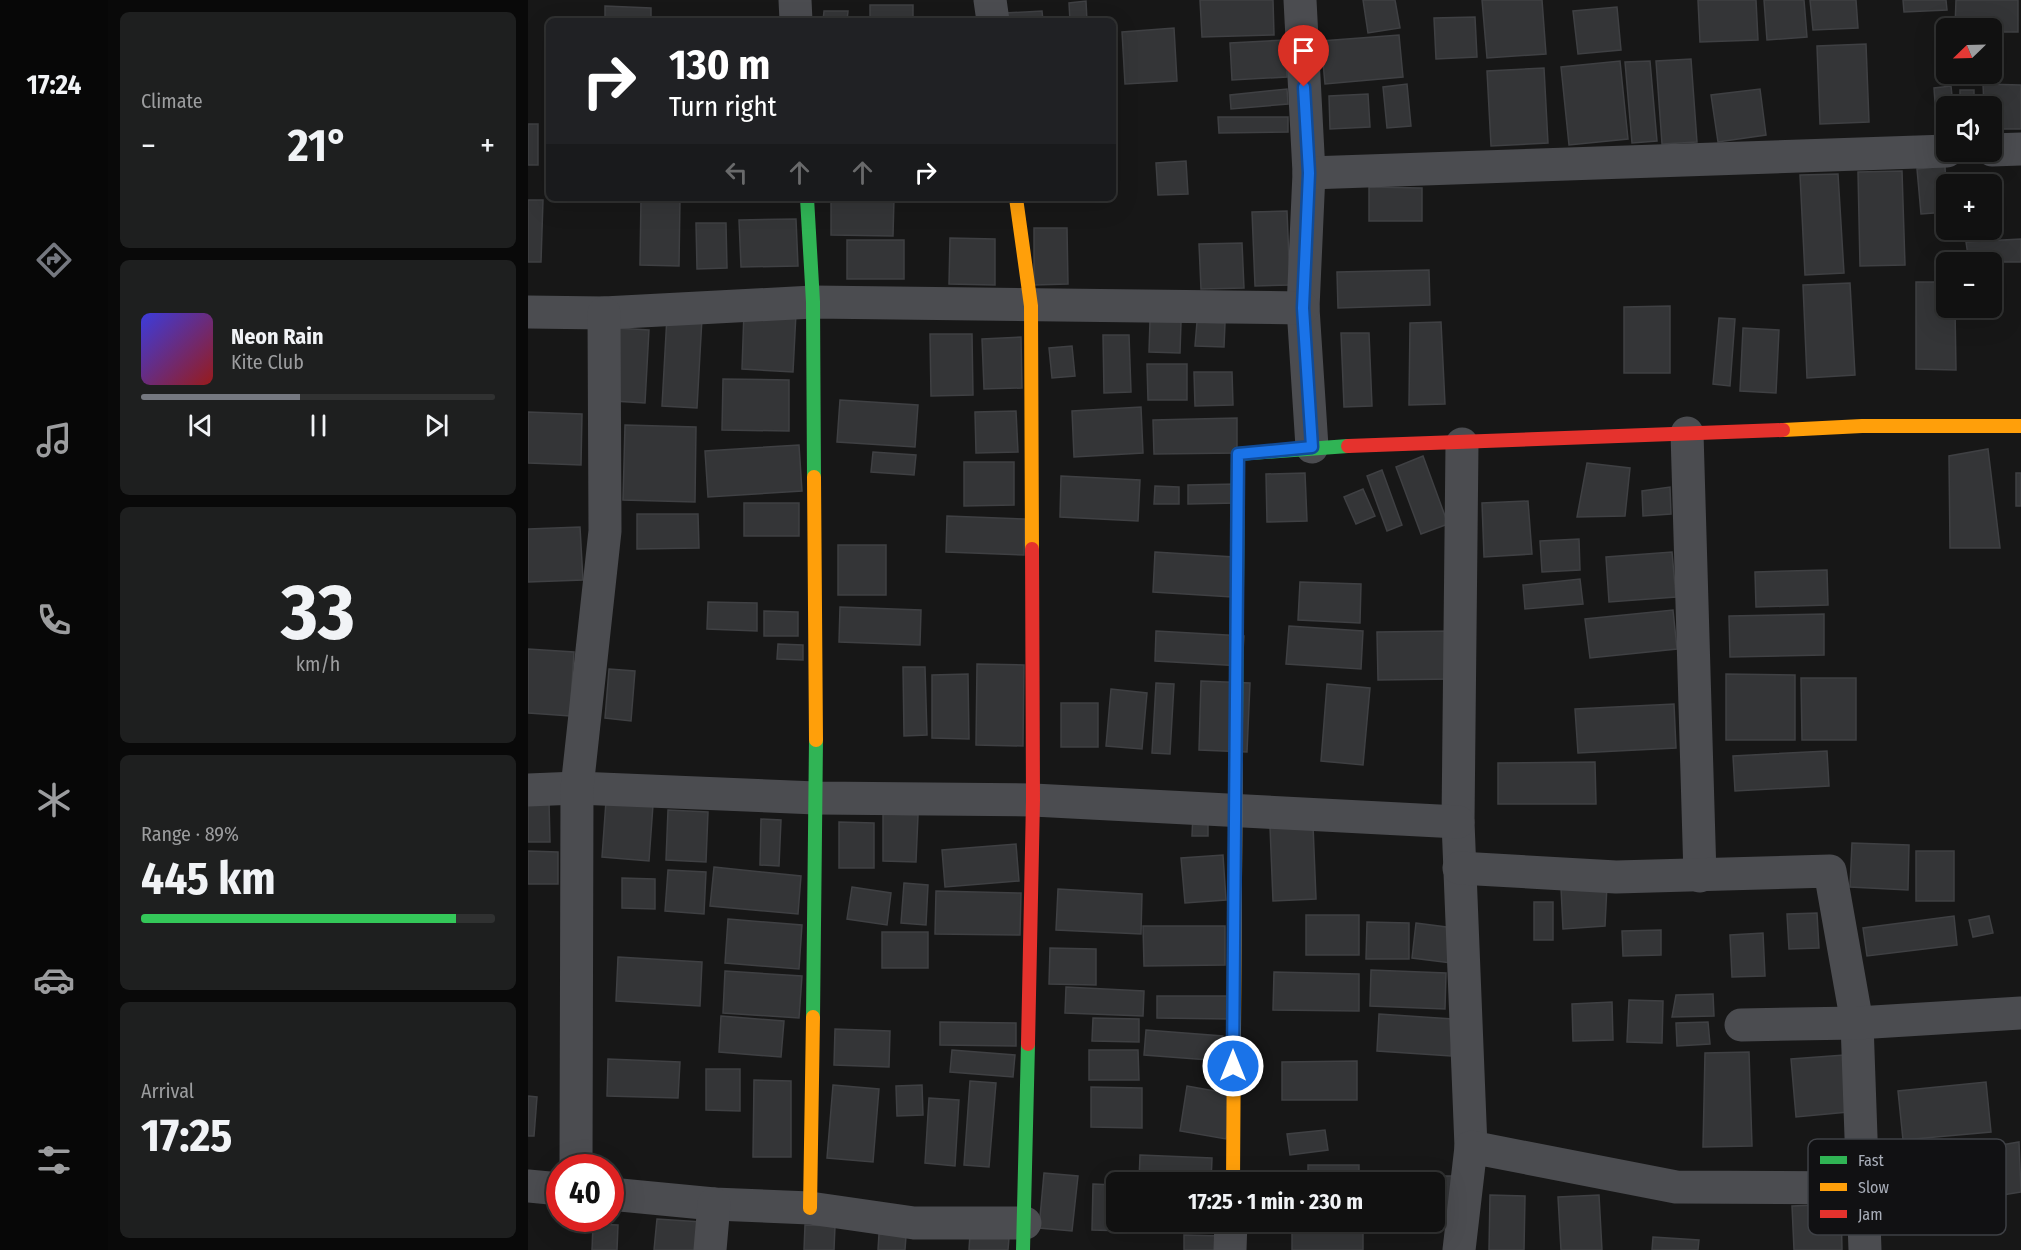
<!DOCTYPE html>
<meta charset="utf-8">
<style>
body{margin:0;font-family:"Fira Sans Condensed",sans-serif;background:#1e1f1f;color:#f1f3f6;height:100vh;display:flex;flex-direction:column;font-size:22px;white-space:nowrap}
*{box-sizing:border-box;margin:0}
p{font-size:20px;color:#9c9d9f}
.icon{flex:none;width:33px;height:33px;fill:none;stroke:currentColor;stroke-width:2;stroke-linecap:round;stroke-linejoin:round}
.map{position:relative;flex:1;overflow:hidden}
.panel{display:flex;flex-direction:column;gap:12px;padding:12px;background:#090909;width:420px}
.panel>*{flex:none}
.banner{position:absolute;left:18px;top:18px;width:570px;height:183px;border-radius:9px;box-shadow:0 6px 24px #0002,0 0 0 2px #303131;background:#202124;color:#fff;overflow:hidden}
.needle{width:39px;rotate:247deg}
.buttons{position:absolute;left:1408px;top:18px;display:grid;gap:12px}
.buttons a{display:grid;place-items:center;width:66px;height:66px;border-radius:9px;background:#111;box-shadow:0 6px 24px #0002,0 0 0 2px #303131;font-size:30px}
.speed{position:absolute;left:18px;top:1154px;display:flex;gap:12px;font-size:30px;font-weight:700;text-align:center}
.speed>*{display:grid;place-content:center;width:78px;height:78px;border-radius:50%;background:#111;box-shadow:0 6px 24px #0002,0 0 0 2px #303131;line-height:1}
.speed .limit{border:9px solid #d22;background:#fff;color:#111}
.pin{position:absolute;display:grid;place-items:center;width:51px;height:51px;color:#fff;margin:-62px -26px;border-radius:50% 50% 50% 0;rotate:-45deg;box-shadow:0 0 6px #0007}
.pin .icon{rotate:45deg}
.me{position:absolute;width:66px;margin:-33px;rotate:0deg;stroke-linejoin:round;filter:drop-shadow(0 0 4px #0008)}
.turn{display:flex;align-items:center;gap:21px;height:126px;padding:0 24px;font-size:27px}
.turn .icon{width:78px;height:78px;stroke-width:2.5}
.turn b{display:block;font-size:42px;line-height:51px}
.lanes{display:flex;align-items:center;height:57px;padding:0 24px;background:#0003;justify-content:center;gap:30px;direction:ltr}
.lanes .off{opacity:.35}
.big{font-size:45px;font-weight:700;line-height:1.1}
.panel .card{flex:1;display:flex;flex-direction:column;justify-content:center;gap:9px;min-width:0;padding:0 21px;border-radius:9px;background:#1e1f1f}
.panel .dial{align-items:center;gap:0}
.dial b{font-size:78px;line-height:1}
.song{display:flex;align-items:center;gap:18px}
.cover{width:72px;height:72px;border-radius:9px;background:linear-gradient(135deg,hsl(240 70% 55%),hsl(0 70% 35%))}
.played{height:6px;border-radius:3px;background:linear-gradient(90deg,#757880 45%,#303131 45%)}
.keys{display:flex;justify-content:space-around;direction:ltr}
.heat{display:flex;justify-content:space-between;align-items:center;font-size:33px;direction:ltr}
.charge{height:9px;border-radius:4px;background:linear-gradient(90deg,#34c759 89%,#303131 0)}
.trip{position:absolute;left:578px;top:1172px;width:339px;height:60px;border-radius:9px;background:#111;box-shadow:0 6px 24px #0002,0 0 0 2px #303131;font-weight:700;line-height:60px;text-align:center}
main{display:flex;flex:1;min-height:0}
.dock{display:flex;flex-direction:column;width:108px;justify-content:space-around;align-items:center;background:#070707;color:#9c9d9f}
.dock .icon{width:42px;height:42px}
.dock .current{color:#757880}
.dock b{font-size:27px;color:#f1f3f6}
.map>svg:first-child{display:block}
.building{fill:#343537;stroke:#3f4043;stroke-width:1.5}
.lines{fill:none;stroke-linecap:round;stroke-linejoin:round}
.street{stroke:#4b4c50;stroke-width:33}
.fast{stroke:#30b455;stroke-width:14}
.slow{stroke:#ff9f0a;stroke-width:14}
.jam{stroke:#e5322d;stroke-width:14}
.route-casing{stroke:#114b97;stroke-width:15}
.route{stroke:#1a73e8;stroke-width:10}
.key{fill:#111113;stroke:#3e4045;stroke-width:1.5}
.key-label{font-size:16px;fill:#a8adb8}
</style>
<main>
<nav class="dock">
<b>17:24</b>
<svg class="icon current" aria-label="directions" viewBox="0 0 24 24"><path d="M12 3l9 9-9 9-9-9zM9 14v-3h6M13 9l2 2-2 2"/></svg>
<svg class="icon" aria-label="music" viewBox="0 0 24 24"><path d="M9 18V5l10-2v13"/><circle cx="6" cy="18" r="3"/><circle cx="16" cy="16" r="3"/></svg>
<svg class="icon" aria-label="phone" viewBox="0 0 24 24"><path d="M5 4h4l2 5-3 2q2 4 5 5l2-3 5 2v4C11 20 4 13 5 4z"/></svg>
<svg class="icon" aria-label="climate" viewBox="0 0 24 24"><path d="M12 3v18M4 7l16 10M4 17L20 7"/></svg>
<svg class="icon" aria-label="car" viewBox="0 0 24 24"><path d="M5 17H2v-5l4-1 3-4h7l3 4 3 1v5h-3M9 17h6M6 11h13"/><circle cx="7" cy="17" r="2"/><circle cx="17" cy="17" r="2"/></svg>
<svg class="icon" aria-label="filters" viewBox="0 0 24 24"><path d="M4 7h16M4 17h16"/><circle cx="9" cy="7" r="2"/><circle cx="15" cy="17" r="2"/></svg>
</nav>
<section class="panel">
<div class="card"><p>Climate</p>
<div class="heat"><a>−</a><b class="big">21°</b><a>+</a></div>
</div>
<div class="card">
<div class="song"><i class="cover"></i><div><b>Neon Rain</b><p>Kite Club</p></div></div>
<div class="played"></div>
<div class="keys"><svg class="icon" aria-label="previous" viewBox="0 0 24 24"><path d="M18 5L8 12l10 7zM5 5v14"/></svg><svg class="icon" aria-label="pause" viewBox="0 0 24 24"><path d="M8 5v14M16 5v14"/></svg><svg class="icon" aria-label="next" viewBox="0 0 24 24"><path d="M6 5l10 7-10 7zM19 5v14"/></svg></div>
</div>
<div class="card dial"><b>33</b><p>km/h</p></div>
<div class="card"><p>Range · 89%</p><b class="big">445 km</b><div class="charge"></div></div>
<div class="card"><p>Arrival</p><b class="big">17:25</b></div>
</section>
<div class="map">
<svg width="1493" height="1250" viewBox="0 0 1493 1250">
<rect width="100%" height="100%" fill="#171717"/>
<g class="building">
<path d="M672 0H745L746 35 674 37Z"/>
<path d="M835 0H867L872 28 840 33Z"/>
<path d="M954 0H1014L1018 54 959 58Z"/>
<path d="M1170 0H1228L1230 40 1172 42Z"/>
<path d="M1236 0H1276L1279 37 1239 40Z"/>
<path d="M1282 0H1328L1330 28 1285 30Z"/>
<path d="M1375 0H1418L1419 10 1376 12Z"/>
<path d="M1428 0H1490V32H1464V28H1427Z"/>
<path d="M558 1 559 21H542L541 3Z"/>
<rect x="342" y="5" width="43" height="16"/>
<path d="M77 6 123 8V21H77Z"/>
<path d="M1089 7 1093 50 1050 54 1045 11Z"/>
<path d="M296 11H320L319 21H295Z"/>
<path d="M514 11 515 21H477V13Z"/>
<path d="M947 17 949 57 908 59 906 18Z"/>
<rect x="127" y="18" width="29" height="3"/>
<rect x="183" y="19" width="68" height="2"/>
<path d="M646 28 649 81 597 84 594 32Z"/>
<path d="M871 35 875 77 797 84 793 41Z"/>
<path d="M757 40 759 77 704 80 702 43Z"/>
<path d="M1338 44 1341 122 1292 124 1289 46Z"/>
<path d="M1163 59 1169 142 1134 144 1128 61Z"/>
<path d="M1092 61 1100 139 1041 145 1033 67Z"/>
<path d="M1122 61 1129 141 1104 143 1097 62Z"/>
<path d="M1016 68 1020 143 963 146 959 71Z"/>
<path d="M879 84 883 126 859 128 855 87Z"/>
<path d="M1455 84 1493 85V129H1464V106H1456Z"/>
<path d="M1423 86 1425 106H1419V129L1409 130 1406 88Z"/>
<path d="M759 89 760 104 703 109 702 95Z"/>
<path d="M1232 89 1238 135 1190 142 1183 95Z"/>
<rect x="1432" y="90" width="14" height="16"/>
<path d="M840 94 842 127 802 129 801 96Z"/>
<path d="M690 117H760V132L691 133Z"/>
<rect x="0" y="124" width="10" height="41"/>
<path d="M658 161 660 194 630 195 628 163Z"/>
<path d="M1417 166 1419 212 1393 214 1389 169Z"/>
<path d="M1374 171 1377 265 1332 266 1330 172Z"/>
<path d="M1310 174 1316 273 1277 275 1272 175Z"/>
<path d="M841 187 894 188V221H841Z"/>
<path d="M113 198H152L151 266 112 265Z"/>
<path d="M303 198H366L365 236 303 235Z"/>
<path d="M0 200H15L13 262H0Z"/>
<path d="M759 211 762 285 727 286 724 212Z"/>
<path d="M268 219 270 266 213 267 211 220Z"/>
<path d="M168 223H198L199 268 169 269Z"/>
<path d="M506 228H539L540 284 506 285Z"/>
<path d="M422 238 467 239V285L421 284Z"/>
<path d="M1493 239V262H1441L1438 242Z"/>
<rect x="319" y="240" width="57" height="39"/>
<path d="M714 243 716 288 673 289 671 244Z"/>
<path d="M901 270 902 305 810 308 809 272Z"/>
<path d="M1388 282H1419V308H1427L1428 370 1388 369Z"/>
<path d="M1322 283 1327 375 1279 378 1275 285Z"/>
<path d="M1142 306V373H1096V307Z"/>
<path d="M216 311 268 313 265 372 214 369Z"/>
<path d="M139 316 174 318 169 408 134 406Z"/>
<path d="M1191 318 1207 319 1202 386 1185 384Z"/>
<path d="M622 321 653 322 652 353 621 352Z"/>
<path d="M669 322 697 323 696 347 667 346Z"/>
<path d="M913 322 917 404 881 405 882 323Z"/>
<path d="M88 328 121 330 117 403 85 401Z"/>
<path d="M1215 328 1251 330 1248 393 1212 391Z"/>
<path d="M813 333H841L844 406 816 407Z"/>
<path d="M402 334H444L445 395 403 396Z"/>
<path d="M575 335H601L603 392 576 393Z"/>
<path d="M493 337 494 388 456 389 454 339Z"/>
<path d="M544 346 547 376 524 378 521 348Z"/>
<path d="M619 364H659V400H620Z"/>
<path d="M666 372H704L705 405 667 406Z"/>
<path d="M195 379 261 380V431L194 430Z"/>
<path d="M312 400 390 405 387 447 309 442Z"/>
<path d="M613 407 615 453 546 457 544 411Z"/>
<path d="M488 411 490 452 448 453 447 412Z"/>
<path d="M0 412 54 414 53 465 0 463Z"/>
<path d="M709 418V453L626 454 625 420Z"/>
<path d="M97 425 168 427 167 502 95 500Z"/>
<path d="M271 445 274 491 180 497 177 451Z"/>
<path d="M1460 449 1472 548H1422L1421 456Z"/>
<path d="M345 452 388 455 386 475 343 472Z"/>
<path d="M895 456 920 524 893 534 868 467Z"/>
<path d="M436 462H486V505L436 506Z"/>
<path d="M1059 463 1102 468 1097 516 1049 517Z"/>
<path d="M854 470 874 525 859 531 839 476Z"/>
<path d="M777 473 779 521 739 522 738 474Z"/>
<rect x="1488" y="473" width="5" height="33"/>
<path d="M533 476 612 480 610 521 532 517Z"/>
<path d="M709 484V503L660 504V485Z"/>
<path d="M627 486 651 487V504H626Z"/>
<path d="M1142 487 1143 514 1115 516 1114 491Z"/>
<path d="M835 489 847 516 828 524 816 497Z"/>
<path d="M1000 501 1004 554 956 557 954 503Z"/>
<rect x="216" y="503" width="55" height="33"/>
<path d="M109 514H170L171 548 109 549Z"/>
<path d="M419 516 497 519 496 555 418 552Z"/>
<path d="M52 527 55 580 0 582V529Z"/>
<path d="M1051 539 1052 570 1014 572 1012 541Z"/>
<rect x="310" y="545" width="48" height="50"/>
<path d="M627 552 706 557 704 597 625 592Z"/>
<path d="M1144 552 1148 597 1081 602 1078 557Z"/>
<path d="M1299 570 1300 605 1228 607 1227 572Z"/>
<path d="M1052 579 1055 604 997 609 995 585Z"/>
<path d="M772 582 833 584 832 623 770 620Z"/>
<path d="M180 602 229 603V631L179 629Z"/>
<path d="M312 607 393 610 392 645 311 642Z"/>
<path d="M1145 610 1149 649 1062 658 1057 619Z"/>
<path d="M236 611 270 612V636H236Z"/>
<path d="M1296 614V655L1202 657 1201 616Z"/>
<path d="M761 626 835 631 833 669 758 664Z"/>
<path d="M628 631 716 636 714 666 627 661Z"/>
<path d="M924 631 925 679 850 680 849 632Z"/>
<path d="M250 644 275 645V660L249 659Z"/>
<path d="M0 649 46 652 42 716 0 713Z"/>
<path d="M449 664 496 665 495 746 448 745Z"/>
<path d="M375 667H397L399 735 376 736Z"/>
<path d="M81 669 107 671 103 721 77 718Z"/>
<path d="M440 674 441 739 404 738V675Z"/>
<path d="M1198 674 1267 675V740H1198Z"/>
<path d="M1273 678H1328V740H1274Z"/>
<path d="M673 681 722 683 719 752 671 750Z"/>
<path d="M628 683 646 684 642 754 624 753Z"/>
<path d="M799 684 842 688 835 765 793 761Z"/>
<path d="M583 689 619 693 614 749 578 746Z"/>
<rect x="533" y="703" width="37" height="44"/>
<path d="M1146 704 1148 748 1050 753 1047 709Z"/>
<path d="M1299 751 1301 786 1207 791 1205 756Z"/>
<path d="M1067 762 1068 804H970V763Z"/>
<path d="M0 801H21L22 842H0Z"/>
<path d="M78 801 125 805 121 861 74 857Z"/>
<path d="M140 810 180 812 178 862 138 860Z"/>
<path d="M665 813H680V836H664Z"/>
<path d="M355 814 390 815 388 862 355 861Z"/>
<path d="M233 819 253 820 251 866 232 865Z"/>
<path d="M311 822 346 823V868H311Z"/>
<path d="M785 825 788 899 745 901 742 827Z"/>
<path d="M1324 843 1381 845 1380 890 1322 887Z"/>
<path d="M488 844 491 881 417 887 414 850Z"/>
<path d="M0 851 30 852V884H0Z"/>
<rect x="1388" y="851" width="38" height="50"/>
<path d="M695 855 698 900 657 903 653 858Z"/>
<path d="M186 867 273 876 270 914 182 906Z"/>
<path d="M140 870 178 872 176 914 137 911Z"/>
<path d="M94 878 127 879V909L94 908Z"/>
<path d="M376 883 400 885 398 925 373 923Z"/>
<path d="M1079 885 1077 926 1035 929 1033 888Z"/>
<path d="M324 887 363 893 359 925 319 919Z"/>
<path d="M530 889 614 894 613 934 528 930Z"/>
<path d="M408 891 493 893 492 935 407 934Z"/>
<rect x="1006" y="902" width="19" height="38"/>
<path d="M1289 913 1291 948 1261 949 1259 914Z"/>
<rect x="778" y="915" width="53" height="40"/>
<path d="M1426 916 1429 945 1339 956 1335 928Z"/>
<path d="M1461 916 1465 933 1445 937 1441 920Z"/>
<path d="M200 919 274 925 271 969 197 963Z"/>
<path d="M839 922 881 923V959H838Z"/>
<path d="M888 923 926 928 923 963 884 958Z"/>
<path d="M615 926H697V965L616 966Z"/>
<path d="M1133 930V955L1095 956 1094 931Z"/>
<rect x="354" y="932" width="46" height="36"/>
<path d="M1235 933 1237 976 1204 977 1202 935Z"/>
<path d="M522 948 568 949V985L521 984Z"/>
<path d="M90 957 174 962 172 1006 88 1001Z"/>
<path d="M843 970 918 973 917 1009 842 1006Z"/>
<path d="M197 971 274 976 271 1018 195 1013Z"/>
<path d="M746 972 831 974V1011L745 1010Z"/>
<path d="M538 987 616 991 615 1016 537 1013Z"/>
<path d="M1185 994 1186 1016 1144 1017 1148 995Z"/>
<path d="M629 996H702V1019L629 1018Z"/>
<path d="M1101 1000 1135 1001 1134 1043 1099 1042Z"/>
<path d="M1084 1002 1085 1040 1045 1041 1044 1004Z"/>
<path d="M851 1014 925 1019 923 1056 849 1051Z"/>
<path d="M193 1016 256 1021 253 1057 191 1052Z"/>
<path d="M565 1018 611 1019V1042L564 1041Z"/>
<path d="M412 1022 488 1023V1046L412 1045Z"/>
<path d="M1180 1022 1182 1044 1149 1046 1148 1023Z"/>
<path d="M307 1029 362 1031 361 1067 306 1065Z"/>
<path d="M618 1030 695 1036 694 1061 616 1055Z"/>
<path d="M424 1050 487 1055 485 1077 422 1072Z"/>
<path d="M561 1050H610L611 1080H561Z"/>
<path d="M1221 1052 1224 1146 1175 1147 1177 1053Z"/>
<path d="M1316 1055 1320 1112 1268 1117 1263 1059Z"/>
<path d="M80 1059 152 1062 150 1098 79 1096Z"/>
<path d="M829 1061V1100H754V1062Z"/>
<path d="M178 1069H212V1111L178 1110Z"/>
<path d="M226 1080 263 1081V1157H225Z"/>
<path d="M442 1081 468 1083 461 1167 436 1165Z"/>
<path d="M1458 1082 1463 1132 1375 1140 1370 1091Z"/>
<path d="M305 1085 351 1089 345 1162 299 1158Z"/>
<path d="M394 1085 395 1115 369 1116 368 1086Z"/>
<path d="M659 1086 704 1094 698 1139 652 1131Z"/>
<path d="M563 1087 614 1088V1128L563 1127Z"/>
<path d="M0 1096 9 1097 6 1136H0Z"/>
<path d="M401 1098 431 1100 427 1166 397 1163Z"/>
<path d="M797 1130 800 1150 762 1155 759 1134Z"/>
<path d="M1491 1142 1493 1192 1475 1195 1467 1146Z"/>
<path d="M612 1155 684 1158 683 1182H611Z"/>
<rect x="780" y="1165" width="51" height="17"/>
<path d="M516 1173 550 1176 544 1231 511 1228Z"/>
<path d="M872 1176H929V1210L906 1211V1182H872Z"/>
<path d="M565 1184 588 1185V1221H599L598 1231 564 1230Z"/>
<path d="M962 1195 997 1196 996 1250H961Z"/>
<path d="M1071 1195 1074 1250H1033L1030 1197Z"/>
<path d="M1313 1204 1314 1250H1266L1264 1206Z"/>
<path d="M129 1219 174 1222 172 1250H126Z"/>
<path d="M659 1221H696V1227L658 1225Z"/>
<rect x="764" y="1221" width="71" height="29"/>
<path d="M65 1224 90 1225 89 1250H64Z"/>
<path d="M277 1225 307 1226 306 1250H276Z"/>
<path d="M351 1234 378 1236 377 1250H350Z"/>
<path d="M442 1234 481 1238 480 1250H441Z"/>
<path d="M656 1235 695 1236V1250H656Z"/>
<path d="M1125 1237 1171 1240 1170 1250H1124Z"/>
</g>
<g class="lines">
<g class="street">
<path d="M267 0 268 21"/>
<path d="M462 0 465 21"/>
<path d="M772 0 781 173 775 308 784 447"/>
<path d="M1464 150 1493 149"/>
<path d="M781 173 1419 151"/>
<path d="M0 312 76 313 285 302 775 308"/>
<path d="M1159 433 1172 876"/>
<path d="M934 444 930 822 943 1147"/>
<path d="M0 790 49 788 288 798 505 800 930 822"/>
<path d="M931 868 1088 877 1302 871 1329 1023 1337 1250"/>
<path d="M1213 1025 1329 1023 1493 1013"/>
<path d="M48 1167 49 788 77 531 76 313"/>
<path d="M0 1186 32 1189"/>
<path d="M82 1194 186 1204 282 1208 386 1223H497"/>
<path d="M182 1250 186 1204"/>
<path d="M702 1250 703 1221"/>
<path d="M931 1250 943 1147 1148 1187 1336 1188"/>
</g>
<g class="fast">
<path d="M279 198 285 302 286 477"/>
<path d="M708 727 710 454 820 446"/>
<path d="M285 1017 288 740"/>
<path d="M495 1250 500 1044"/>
</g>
<g class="slow">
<path d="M488 198 503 306 504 549"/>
<path d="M1255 430 1334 426H1493"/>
<path d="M286 477 288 740"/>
<path d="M705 1182 708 727"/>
<path d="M282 1208 285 1017"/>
</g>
<g class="jam">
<path d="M820 446 1255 430"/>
<path d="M500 1044 505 800 504 549"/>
</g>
</g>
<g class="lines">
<g class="route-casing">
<path id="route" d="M705 1066 710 454 784 447 775 308 781 173 776 87"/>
</g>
<use href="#route" class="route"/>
</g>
<rect x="1280" y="1139" width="198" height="96" rx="9" class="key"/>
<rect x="1292" y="1156" width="27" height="8" fill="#30b455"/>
<rect x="1292" y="1183" width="27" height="8" fill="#ff9f0a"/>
<rect x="1292" y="1210" width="27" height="8" fill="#e5322d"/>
<g class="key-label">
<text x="1330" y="1166">Fast</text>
<text x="1330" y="1193">Slow</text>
<text x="1330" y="1220">Jam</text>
</g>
</svg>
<div class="buttons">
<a><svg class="needle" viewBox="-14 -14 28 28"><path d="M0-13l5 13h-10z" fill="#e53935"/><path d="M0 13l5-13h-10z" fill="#9c9d9f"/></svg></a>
<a><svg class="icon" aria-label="sound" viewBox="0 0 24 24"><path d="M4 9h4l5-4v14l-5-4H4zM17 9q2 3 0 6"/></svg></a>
<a>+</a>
<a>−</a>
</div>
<div class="speed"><div class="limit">40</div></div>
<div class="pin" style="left:776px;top:87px;background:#d93025"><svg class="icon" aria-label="arrive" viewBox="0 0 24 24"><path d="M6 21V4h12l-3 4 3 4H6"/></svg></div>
<svg class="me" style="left:705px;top:1066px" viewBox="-20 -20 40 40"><circle r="17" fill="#1a73e8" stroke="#fff" stroke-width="3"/><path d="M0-11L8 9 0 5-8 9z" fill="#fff"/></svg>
<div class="trip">17:25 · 1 min · 230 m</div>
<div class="banner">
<div class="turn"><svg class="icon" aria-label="right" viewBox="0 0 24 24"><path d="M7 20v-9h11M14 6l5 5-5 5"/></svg><div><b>130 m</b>Turn right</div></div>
<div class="lanes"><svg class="icon off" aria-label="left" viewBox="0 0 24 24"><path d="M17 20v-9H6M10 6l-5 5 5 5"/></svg><svg class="icon off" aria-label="ahead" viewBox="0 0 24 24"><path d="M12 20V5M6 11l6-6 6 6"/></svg><svg class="icon off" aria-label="ahead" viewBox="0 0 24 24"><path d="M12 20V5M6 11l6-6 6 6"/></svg><svg class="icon" aria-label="right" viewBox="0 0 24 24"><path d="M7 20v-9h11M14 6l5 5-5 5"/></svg></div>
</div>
</div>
</main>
